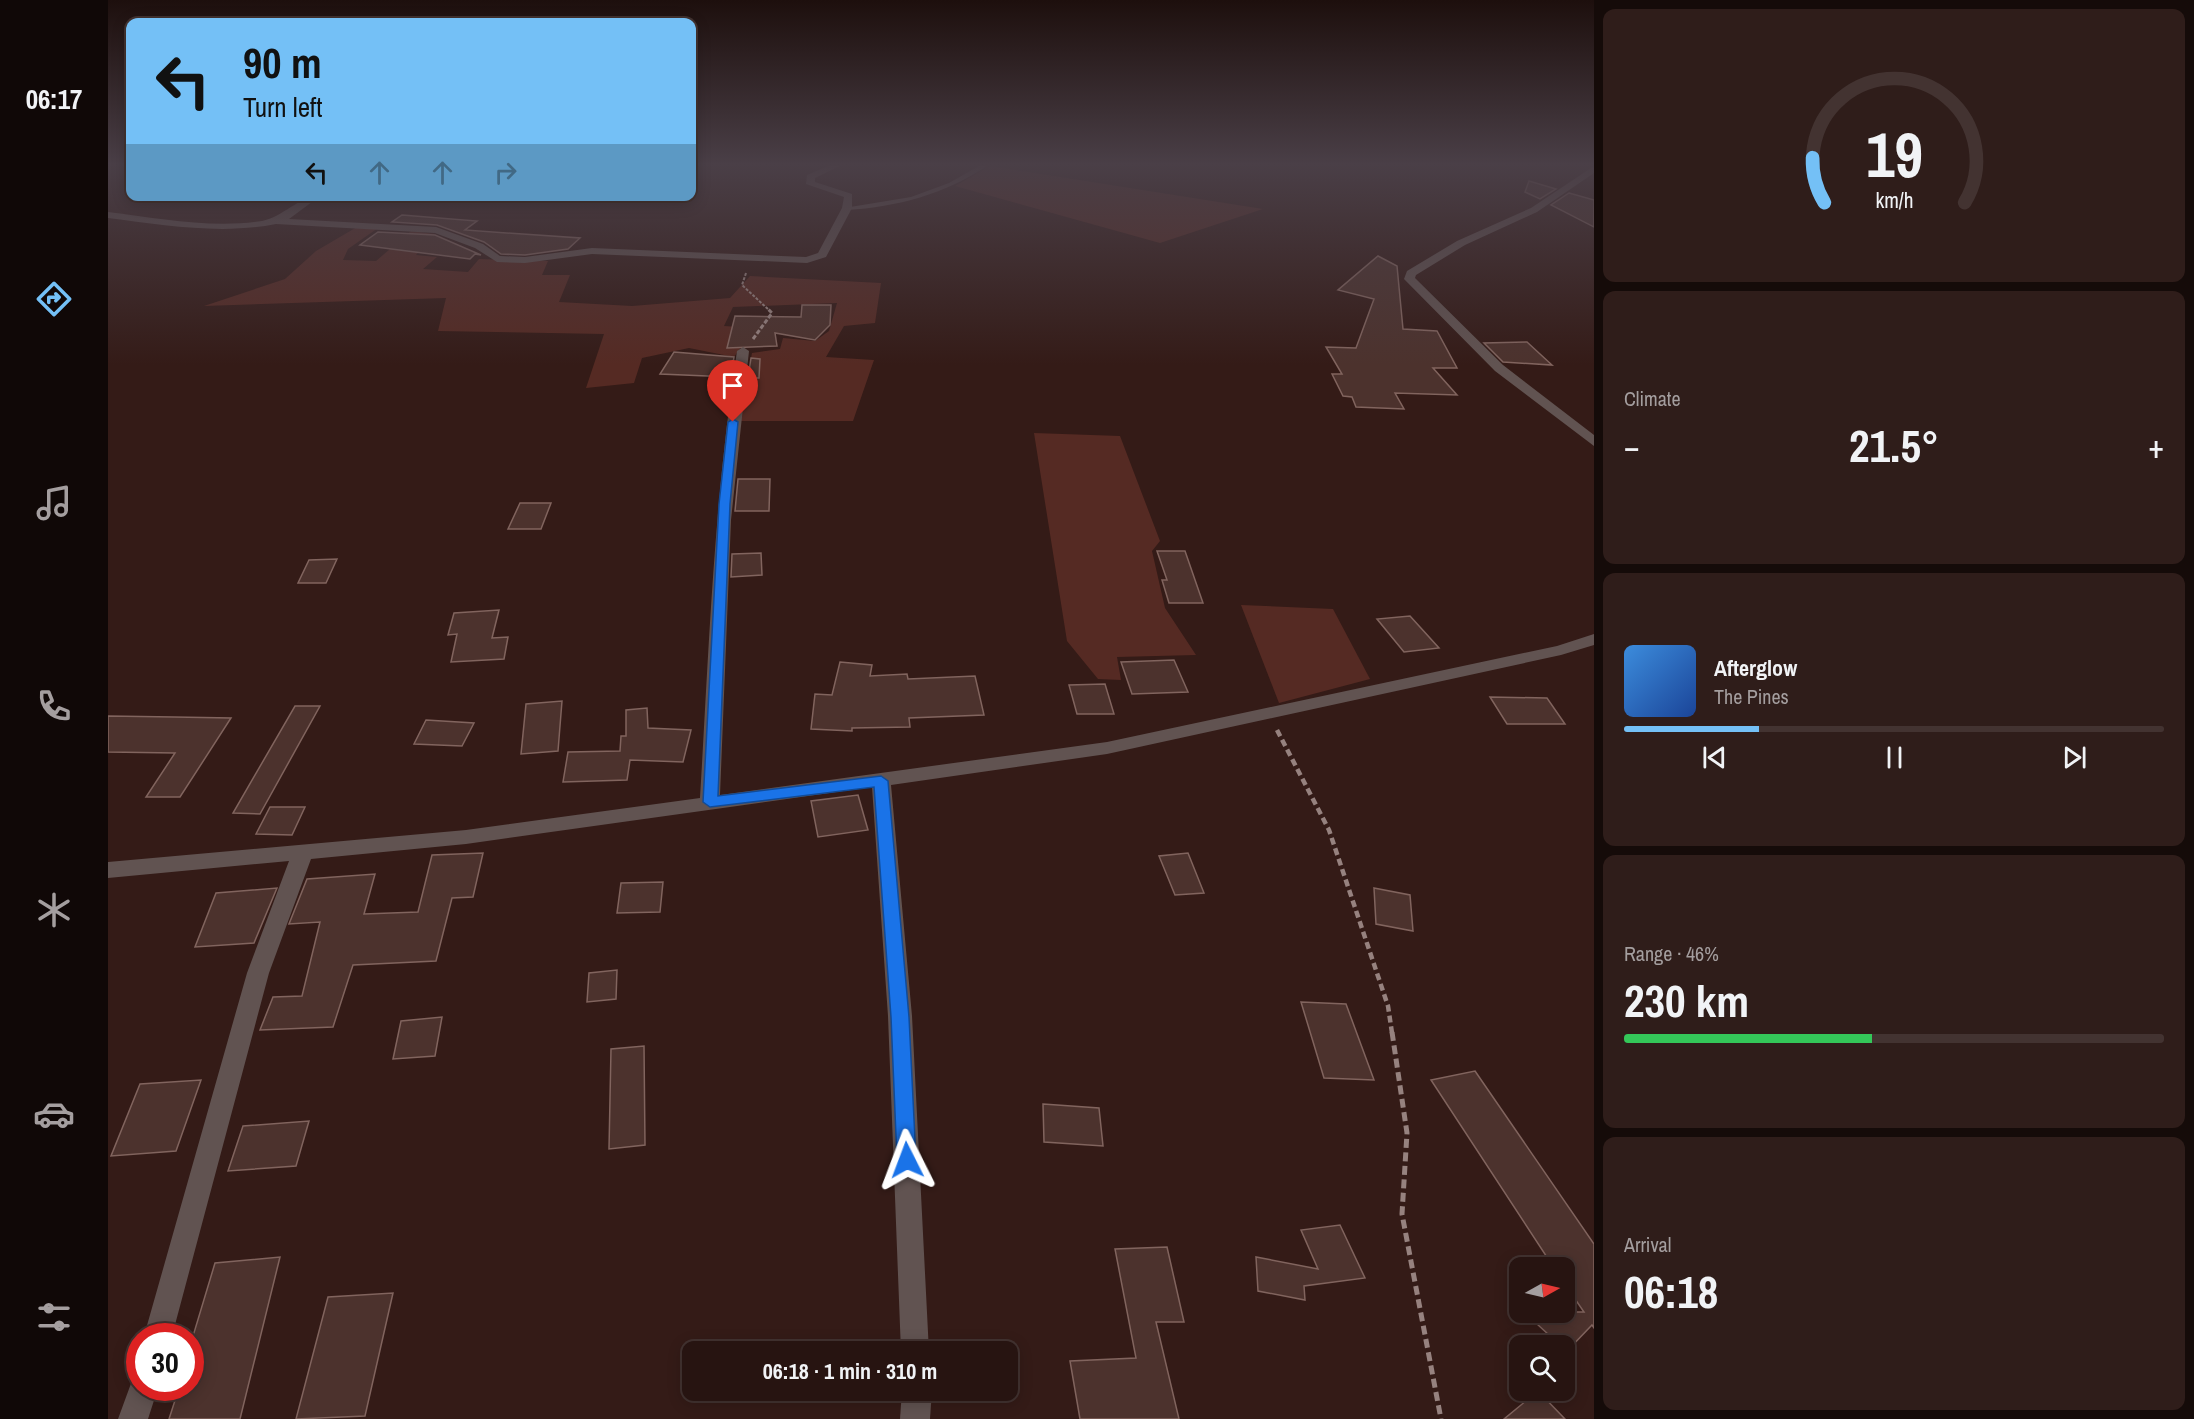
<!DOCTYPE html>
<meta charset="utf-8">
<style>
body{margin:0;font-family:"Archivo Narrow",sans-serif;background:#2f1d1a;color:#f1f3f6;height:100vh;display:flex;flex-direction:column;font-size:22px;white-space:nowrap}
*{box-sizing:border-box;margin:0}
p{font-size:20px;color:#a49e9f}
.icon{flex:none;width:33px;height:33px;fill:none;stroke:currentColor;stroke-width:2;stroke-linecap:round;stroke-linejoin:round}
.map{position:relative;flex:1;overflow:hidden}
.drawer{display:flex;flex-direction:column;gap:9px;padding:9px;background:#150b09;width:600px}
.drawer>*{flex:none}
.hud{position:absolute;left:18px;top:18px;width:570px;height:183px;border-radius:12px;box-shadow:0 3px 15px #0003,0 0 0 2px #433331;background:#74c0f6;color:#111;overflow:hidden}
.needle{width:39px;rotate:82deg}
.buttons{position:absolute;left:1401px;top:1257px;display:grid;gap:12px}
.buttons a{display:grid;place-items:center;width:66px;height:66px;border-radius:12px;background:#271411;box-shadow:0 3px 15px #0003,0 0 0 2px #433331;font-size:30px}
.speed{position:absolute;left:18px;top:1323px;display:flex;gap:12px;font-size:30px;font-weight:700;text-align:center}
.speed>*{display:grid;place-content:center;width:78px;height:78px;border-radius:50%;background:#271411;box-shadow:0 3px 15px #0003,0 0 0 2px #433331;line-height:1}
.speed .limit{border:9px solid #d22;background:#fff;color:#111}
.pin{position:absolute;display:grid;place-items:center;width:51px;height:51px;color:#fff;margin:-62px -26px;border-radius:50% 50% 50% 0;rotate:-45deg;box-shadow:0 0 6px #0007}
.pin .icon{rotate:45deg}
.me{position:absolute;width:66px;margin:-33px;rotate:357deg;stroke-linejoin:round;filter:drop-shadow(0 0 4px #0008)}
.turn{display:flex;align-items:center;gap:21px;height:126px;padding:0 18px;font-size:27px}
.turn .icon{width:78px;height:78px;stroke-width:2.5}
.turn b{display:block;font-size:42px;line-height:51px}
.lanes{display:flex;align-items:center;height:57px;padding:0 18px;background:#0003;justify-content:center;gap:30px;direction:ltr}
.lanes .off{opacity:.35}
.big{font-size:45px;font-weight:700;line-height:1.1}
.drawer .tile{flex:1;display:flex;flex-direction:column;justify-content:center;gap:9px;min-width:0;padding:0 21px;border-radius:12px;background:#2f1d1a}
.drawer .dial{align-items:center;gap:0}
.dial svg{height:156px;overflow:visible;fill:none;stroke:#433331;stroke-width:7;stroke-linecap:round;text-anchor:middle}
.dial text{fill:#f1f3f6;stroke:none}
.song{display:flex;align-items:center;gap:18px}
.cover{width:72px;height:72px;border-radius:9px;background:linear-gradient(135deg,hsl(210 70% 55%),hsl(220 70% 35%))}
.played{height:6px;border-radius:3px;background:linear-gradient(90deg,#74c0f6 25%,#433331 25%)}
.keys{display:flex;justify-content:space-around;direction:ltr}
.heat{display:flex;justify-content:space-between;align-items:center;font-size:33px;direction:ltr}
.charge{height:9px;border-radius:4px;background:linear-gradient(90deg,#34c759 46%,#433331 0)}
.trip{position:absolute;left:574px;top:1341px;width:336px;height:60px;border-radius:12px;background:#271411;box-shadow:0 3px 15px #0003,0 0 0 2px #433331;font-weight:700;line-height:60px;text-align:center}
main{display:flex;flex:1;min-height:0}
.menu{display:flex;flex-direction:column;width:108px;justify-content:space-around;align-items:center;background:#100807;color:#a49e9f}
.menu .icon{width:42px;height:42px}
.menu .selected{color:#74c0f6}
.menu b{font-size:27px;color:#f1f3f6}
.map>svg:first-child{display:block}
.green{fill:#552a23}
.building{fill:#4c322d;stroke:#81645e;stroke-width:1.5}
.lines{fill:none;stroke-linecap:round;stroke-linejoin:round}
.path-far3{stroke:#96827f;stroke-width:2;stroke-dasharray:3 1.5;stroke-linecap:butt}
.path-far2{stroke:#96827f;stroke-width:3;stroke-dasharray:4.5 2;stroke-linecap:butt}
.path-far1{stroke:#96827f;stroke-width:4.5;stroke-dasharray:7 4;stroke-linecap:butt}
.path{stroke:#96827f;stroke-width:5;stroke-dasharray:9 4.5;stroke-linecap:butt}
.lane{fill:#615351;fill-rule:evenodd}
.street{fill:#615351;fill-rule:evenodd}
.route{fill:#1a73e8;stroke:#114b97;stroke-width:1.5}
</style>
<main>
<nav class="menu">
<b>06:17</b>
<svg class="icon selected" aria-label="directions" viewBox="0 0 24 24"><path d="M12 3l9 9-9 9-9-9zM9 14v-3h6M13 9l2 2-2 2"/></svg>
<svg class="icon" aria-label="music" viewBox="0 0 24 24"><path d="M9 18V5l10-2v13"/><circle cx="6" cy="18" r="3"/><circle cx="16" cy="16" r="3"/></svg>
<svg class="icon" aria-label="phone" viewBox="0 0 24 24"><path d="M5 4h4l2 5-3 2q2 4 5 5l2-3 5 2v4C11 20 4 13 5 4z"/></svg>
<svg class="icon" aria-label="climate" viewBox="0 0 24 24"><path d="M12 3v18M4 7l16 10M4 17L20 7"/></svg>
<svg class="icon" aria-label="car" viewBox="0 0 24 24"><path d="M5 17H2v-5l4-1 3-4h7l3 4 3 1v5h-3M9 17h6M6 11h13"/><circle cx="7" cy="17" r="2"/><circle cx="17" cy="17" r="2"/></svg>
<svg class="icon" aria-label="filters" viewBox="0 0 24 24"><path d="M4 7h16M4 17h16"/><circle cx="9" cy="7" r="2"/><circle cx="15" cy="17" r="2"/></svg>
</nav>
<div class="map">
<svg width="1486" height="1419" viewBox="0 0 1486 1419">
<rect width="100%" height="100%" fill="#341b17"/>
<g class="green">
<path d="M882 166 1155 209 1052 243 847 186Z"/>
<path d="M249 227 270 228 240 249 235 260 268 261 303 231 327 234 308 255 329 257 315 269 360 272 371 259 440 261 434 275H462L451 302 524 306 622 298 642 276 773 283 767 323 736 326 718 357 766 360 745 421H631L644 353 672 349 675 338 707 341 721 331 729 303 625 307 616 326 646 328 626 357 581 348 534 358 526 383 478 388 496 334 330 331 338 298 96 306 177 279 208 251Z"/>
<path d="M926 433 1012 436 1052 541 1044 551 1057 608 1088 655 1009 657 1013 680 990 679 959 641Z"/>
<path d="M1133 605 1225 609 1262 679 1171 703Z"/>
</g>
<g class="building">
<path d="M1421 181 1448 189 1432 199 1417 192Z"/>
<path d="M1461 193 1486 200V227L1443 205Z"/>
<path d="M294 215 369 221 357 230 472 238 460 249 417 255 393 254 376 242 329 225 284 222Z"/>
<path d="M270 232 327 235 373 255 367 254 362 259 252 245Z"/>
<path d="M1270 256 1289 266 1295 329 1329 331 1349 368H1325L1349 395 1287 393 1296 409 1248 407 1244 397 1235 396 1224 374H1234L1218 347 1248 348 1266 299 1230 290Z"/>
<path d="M694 305H723L722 325 707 340 667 333 669 346 619 348 627 316 693 317Z"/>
<path d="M1419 342 1444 365 1395 362 1376 343Z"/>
<path d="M566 352 626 357 623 377 552 374Z"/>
<path d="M643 358 652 359 651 378H640Z"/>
<path d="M630 479H662L661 511H627Z"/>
<path d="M412 503H443L433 529H400Z"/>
<path d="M1049 551H1077L1095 603H1061L1054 580H1059Z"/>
<path d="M653 553 654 575 623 577 624 554Z"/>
<path d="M229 559 218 583H190L201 560Z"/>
<path d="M391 610 384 638 400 637 396 659 343 662 349 634 340 635 346 613Z"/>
<path d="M1302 616 1331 648 1296 652 1269 619Z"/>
<path d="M1066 660 1080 692 1024 694 1013 662Z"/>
<path d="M732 662 764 665 762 676 799 674 800 679 867 676 876 715 801 718 802 727 744 728V731L703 729 707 694 724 695Z"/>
<path d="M997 684 1006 714H969L961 685Z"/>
<path d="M1382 697 1439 698 1457 724H1399Z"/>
<path d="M454 701 450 751 413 754 418 704Z"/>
<path d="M187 706H212L152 814 125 813Z"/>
<path d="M539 708 540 728 583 730 575 762 522 760 519 780 455 782 460 752 512 751 513 736H518V710Z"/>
<path d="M0 716 66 717 123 718 72 797H38L67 753 0 752Z"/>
<path d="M318 720 366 723 354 746 306 744Z"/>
<path d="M750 795 760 830 710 837 703 801Z"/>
<path d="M162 807H197L184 835 148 834Z"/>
<path d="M375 853 365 897 344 898 328 961 245 965 225 1027 152 1030 165 997 194 996 212 922 181 924 199 879 267 874 256 914 310 912 324 855Z"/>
<path d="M1080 853 1096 893 1067 895 1051 856Z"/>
<path d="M555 882 552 912 509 913 513 883Z"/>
<path d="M169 888 146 943 87 947 108 893Z"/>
<path d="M1266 888 1302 895 1305 931 1268 924Z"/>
<path d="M509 970 508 999 479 1002 481 973Z"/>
<path d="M1193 1002 1238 1004 1266 1080 1216 1078Z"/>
<path d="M334 1017 327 1056 285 1059 293 1021Z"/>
<path d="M536 1046 537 1145 501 1149 503 1049Z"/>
<path d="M1367 1071 1486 1244V1328L1484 1325 1459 1351 1456 1346H1453L1416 1312H1476L1456 1283V1268H1446L1323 1080Z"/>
<path d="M93 1080 68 1151 3 1156 32 1084Z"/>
<path d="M935 1104 991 1108 995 1146 936 1142Z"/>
<path d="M201 1121 188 1166 120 1171 135 1126Z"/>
<path d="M1232 1225 1257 1278 1196 1286 1197 1300 1150 1291 1148 1257 1210 1269 1193 1230Z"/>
<path d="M1059 1247 1076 1322H1048L1071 1419H972L962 1361 1028 1358 1007 1249Z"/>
<path d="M172 1257 132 1419H61L71 1388H82V1346L107 1263Z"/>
<path d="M285 1293 257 1416 188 1419 220 1297Z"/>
<path d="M1430 1391 1457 1419H1396Z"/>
</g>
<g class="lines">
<path class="path-far3" d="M638 273 634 285 662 311"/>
<path class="path-far2" d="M645 339 664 313 660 309"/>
<path class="path-far1" d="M1169 730 1221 830 1280 1006 1284 1033"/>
<path class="path" d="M1284 1032 1299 1133 1294 1214 1333 1419"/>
<path class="lane" d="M871 166H879C837 194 789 207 739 210L736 208 803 197 841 183Z"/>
<g class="street">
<path d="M720 166H732L707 178V182L744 194V208L718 257 699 263 484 254 417 263 389 262 367 248 327 233 168 224C113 235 55 225 0 218V212C49 218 104 229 154 221 175 217 191 196 212 196L181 219 328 227 375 244 392 256 417 257 484 248 698 257 710 253 734 208 736 197 698 184 699 175Z"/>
<path d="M1486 166V173L1429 212 1357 245 1308 275 1307 278 1395 365 1486 435V446L1387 371 1296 279 1299 271 1349 241 1423 208Z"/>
<path d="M635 347 641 351 623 520 612 795 999 742 1449 646 1486 634V645L1453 655 999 754 783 785 804 1016 821 1352H793L780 1016 764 787 358 844 203 859 161 973 64 1336H36L139 973 181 861 0 878V862L358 830 592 798C601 648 606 499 629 351Z"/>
<path d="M32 1375V1388H50L40 1419H10L25 1378Z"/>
<path d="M794 1390H824L822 1419H792Z"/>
</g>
</g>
<linearGradient id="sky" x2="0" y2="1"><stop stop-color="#1d0f0d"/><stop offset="0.45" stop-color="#4a3f47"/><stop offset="1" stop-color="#4a3f47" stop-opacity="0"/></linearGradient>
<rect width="1486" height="365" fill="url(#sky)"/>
<path class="route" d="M625 419 630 422 622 504 610 796 773 776 780 781 801 1017 808 1160 806 1166 799 1169 792 1166 789 1160 783 1017 766 787 602 807 595 802 611 504 620 422Z"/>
</svg>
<div class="buttons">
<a><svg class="needle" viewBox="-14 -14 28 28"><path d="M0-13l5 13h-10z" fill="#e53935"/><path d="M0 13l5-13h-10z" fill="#a49e9f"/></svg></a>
<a><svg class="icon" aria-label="search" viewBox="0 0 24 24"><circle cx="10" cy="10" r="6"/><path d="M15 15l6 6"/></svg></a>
</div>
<div class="speed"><div class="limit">30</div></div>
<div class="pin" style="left:625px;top:422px;background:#d93025"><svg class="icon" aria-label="arrive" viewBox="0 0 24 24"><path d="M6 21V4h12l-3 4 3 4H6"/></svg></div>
<svg class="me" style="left:799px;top:1160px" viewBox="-20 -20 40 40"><path d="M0-17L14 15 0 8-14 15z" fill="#1a73e8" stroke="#fff" stroke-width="4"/></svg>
<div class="trip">06:18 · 1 min · 310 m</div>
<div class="hud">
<div class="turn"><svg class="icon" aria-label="left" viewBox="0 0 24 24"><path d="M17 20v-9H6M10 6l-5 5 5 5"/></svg><div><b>90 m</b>Turn left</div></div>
<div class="lanes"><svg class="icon" aria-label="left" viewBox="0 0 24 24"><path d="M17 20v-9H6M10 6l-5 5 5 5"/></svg><svg class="icon off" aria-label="ahead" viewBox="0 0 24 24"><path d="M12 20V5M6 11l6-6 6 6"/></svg><svg class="icon off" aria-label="ahead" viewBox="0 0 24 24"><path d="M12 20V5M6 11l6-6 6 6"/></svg><svg class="icon off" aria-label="right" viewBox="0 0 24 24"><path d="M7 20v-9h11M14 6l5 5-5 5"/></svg></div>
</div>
</div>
<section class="drawer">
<div class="tile dial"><svg viewBox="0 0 100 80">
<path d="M14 69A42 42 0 1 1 86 69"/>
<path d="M14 69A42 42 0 0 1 8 46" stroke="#74c0f6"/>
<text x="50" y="56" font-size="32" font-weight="700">19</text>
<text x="50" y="72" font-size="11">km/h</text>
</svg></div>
<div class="tile"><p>Climate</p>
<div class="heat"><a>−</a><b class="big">21.5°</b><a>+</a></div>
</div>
<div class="tile">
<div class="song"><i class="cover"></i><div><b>Afterglow</b><p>The Pines</p></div></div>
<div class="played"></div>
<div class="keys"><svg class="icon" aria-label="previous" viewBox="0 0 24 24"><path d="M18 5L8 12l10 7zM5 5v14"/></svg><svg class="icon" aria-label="pause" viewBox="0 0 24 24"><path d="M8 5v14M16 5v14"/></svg><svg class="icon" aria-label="next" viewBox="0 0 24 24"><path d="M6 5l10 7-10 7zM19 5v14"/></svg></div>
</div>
<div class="tile"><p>Range · 46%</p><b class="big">230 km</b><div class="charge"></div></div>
<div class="tile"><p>Arrival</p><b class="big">06:18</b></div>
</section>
</main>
